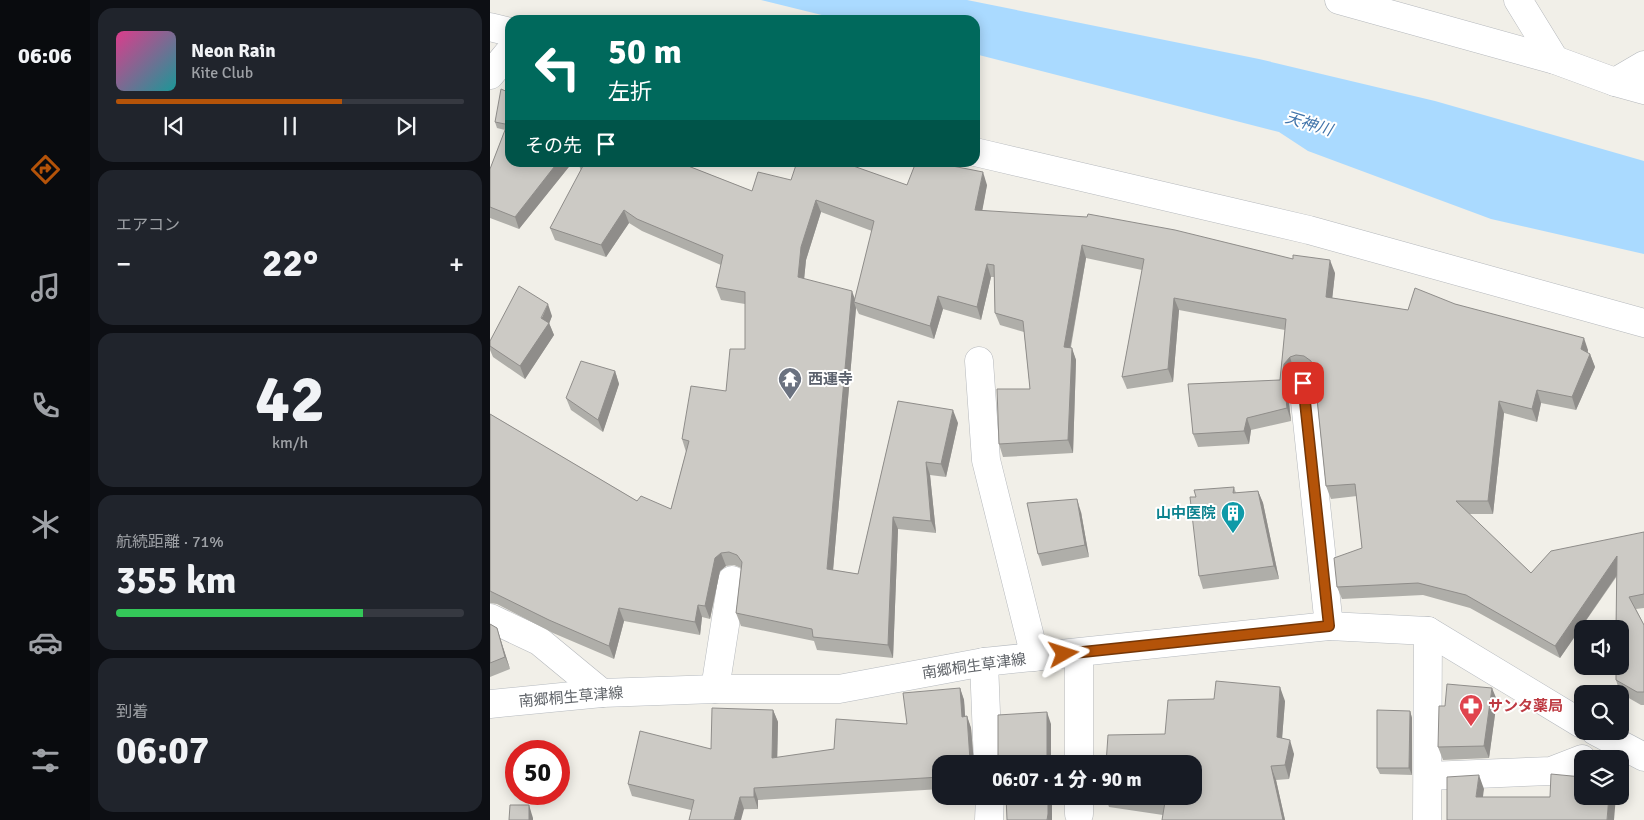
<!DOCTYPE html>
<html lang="ja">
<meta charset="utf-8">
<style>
body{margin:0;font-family:Signika,"Noto Sans JP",sans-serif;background:#20242c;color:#f1f3f6;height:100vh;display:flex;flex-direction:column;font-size:19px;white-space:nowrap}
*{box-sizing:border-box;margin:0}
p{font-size:16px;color:#9ea1a6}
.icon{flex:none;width:28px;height:28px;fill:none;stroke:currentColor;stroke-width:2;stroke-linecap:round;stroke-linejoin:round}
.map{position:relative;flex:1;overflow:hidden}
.sheet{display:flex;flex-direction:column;gap:8px;padding:8px;background:#0d0f14;width:400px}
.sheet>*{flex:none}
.banner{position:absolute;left:15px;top:15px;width:475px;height:152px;border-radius:15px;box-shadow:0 2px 12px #0003;background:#00695c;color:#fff;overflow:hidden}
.controls{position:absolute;left:1084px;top:620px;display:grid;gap:10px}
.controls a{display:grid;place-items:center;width:55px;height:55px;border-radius:10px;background:#171b24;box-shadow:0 2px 12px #0003;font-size:25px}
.speed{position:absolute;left:15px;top:740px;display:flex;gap:10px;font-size:25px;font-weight:700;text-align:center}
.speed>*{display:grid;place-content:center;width:65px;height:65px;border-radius:50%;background:#171b24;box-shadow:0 2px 12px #0003;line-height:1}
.speed .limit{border:8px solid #d22;background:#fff;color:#111}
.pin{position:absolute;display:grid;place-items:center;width:42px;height:42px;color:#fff;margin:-21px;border-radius:10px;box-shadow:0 2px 8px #0006}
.me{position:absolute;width:55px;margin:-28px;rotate:84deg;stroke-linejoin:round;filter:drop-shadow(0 0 4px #0008)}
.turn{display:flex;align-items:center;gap:18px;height:105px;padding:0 20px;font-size:22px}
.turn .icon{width:65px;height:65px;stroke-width:2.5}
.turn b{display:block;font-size:35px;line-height:42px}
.then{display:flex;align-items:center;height:48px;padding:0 20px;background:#0003;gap:10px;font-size:19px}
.big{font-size:38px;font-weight:800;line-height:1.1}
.sheet .card{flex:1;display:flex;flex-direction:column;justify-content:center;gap:8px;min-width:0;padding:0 18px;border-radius:15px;background:#20242c}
.sheet .dial{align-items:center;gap:0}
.dial b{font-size:65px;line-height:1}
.song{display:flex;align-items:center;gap:15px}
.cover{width:60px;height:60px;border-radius:8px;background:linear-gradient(135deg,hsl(330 70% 55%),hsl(180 70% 35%))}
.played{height:5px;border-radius:2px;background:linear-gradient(90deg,#b45309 65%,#363941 65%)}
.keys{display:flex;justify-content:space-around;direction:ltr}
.heat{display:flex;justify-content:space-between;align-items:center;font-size:28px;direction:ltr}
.charge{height:8px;border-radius:4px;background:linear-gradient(90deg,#34c759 71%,#363941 0)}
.trip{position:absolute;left:442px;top:755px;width:270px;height:50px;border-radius:15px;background:#171b24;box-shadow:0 2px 12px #0003;font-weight:800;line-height:50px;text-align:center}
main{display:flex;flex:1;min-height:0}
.menu{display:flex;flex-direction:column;width:90px;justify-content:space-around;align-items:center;background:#090b0e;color:#9ea1a6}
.menu .icon{width:35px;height:35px}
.menu .active{color:#b45309}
.menu b{font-size:22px;color:#f1f3f6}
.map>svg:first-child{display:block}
.water{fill:#aadaff}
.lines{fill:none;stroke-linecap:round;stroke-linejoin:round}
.street-casing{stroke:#b5b8bc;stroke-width:29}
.secondary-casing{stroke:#b6babf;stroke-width:29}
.street{stroke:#fff;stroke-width:28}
.secondary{stroke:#fff;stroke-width:28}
.wall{fill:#afaea9;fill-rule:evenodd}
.shaded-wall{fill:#8f8d8a}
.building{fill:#cccac5;stroke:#8f8d8a}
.route-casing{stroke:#753606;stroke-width:12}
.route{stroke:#b45309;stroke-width:9}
.labels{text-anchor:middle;stroke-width:4;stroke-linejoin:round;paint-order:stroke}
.worship-label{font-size:15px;font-weight:bold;fill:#5b616d;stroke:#fff;text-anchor:start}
.culture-label{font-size:15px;font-weight:bold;fill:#0d838f;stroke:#fff;text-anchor:end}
.street-label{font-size:15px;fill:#5f6368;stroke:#fff}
.health-label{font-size:15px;font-weight:bold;fill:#be3a42;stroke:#fff;text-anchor:start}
.water-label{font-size:16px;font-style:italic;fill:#4174aa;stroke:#fff}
</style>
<main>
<nav class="menu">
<b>06:06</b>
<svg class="icon active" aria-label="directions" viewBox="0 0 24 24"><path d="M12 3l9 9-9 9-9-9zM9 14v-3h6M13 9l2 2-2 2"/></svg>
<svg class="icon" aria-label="music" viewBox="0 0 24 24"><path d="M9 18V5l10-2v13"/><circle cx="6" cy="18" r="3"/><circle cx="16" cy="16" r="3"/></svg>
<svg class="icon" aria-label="phone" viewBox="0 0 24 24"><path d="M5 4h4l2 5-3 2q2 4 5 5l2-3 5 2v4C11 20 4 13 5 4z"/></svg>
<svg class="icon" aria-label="climate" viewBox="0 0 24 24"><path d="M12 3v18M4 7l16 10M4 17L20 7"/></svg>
<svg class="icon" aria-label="car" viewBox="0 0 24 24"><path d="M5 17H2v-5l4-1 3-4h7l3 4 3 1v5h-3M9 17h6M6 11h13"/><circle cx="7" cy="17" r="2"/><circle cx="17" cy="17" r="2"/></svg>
<svg class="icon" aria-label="filters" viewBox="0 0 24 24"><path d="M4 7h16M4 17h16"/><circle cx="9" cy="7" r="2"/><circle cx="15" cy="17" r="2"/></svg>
</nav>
<section class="sheet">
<div class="card">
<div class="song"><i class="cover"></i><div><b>Neon Rain</b><p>Kite Club</p></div></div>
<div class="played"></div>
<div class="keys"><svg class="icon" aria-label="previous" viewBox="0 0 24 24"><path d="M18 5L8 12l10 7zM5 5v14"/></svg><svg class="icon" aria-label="pause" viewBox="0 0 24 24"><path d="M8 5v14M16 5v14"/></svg><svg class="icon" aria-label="next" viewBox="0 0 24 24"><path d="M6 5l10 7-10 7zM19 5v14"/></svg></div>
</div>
<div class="card"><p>エアコン</p>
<div class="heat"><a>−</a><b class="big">22°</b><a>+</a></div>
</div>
<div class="card dial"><b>42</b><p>km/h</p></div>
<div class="card"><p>航続距離 · 71%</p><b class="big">355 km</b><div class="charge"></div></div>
<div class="card"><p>到着</p><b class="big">06:07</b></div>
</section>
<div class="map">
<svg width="1154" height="820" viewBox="0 0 1154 820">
<rect width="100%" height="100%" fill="#f1efe8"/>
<path class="water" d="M271 0H477L769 59 945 101 1154 161V254L1001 219 818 151 789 132 485 54V20H352Z"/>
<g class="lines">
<g class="street-casing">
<g id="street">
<path d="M849 0 1065 60 1125 82 1154 90"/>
<path d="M1028 0 1065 60"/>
<path d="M0 27 20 32"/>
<path d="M0 75 20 51"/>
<path d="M1125 82 1154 65"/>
<path d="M485 152 819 230 1154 323"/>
<path d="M489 361 496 460 545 657"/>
<path d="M813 383 839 626"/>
<path d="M0 618 49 641 112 693"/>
<path d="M494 662 498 764"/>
<path d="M225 689 242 580"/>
<path d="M589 764V653"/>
<path d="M938 776 1061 771 1092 759"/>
<path d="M589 814V796"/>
<path d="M499 820 500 796"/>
<path d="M937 820 938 631"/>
</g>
</g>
<g class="secondary-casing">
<g id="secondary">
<path d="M0 704 112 693 225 689H349L494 662 839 626 938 631 1092 724"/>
<path d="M1105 731 1154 757"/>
</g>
</g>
<use href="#street" class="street"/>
<use href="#secondary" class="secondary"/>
</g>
<g class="wall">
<path d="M20 93V131L17 130 20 162 82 163 29 229 0 218V169L15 130 7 128 5 122Z"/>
<path d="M88 162H188L262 191 301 180 417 185H497L492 210 845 273 842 298 918 310 965 304 1098 350V353L1100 354 1105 367 1086 410 1051 403 1047 422 1014 413 1003 514H979L1041 573 1154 532V608L1146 609 1154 625V705H1151L1130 693 1126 680 1127 576 1070 658 980 608 933 595 852 599 847 587 872 548 867 496 841 499 836 486 824 373 819 369 811 368 804 370 799 376 797 385 801 421 761 430 759 444 708 447 703 434 790 380 795 330 689 310 683 382 637 389 632 377 652 270 596 258 581 347 586 360 583 453 513 457 509 444 540 389 534 332 510 325 505 313 504 277H501L491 320 453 309 444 339 369 314 366 308 343 570 368 574 408 401 468 423 456 477 440 475 446 533 408 529 403 658 327 650 324 641 251 626 246 613 251 568 244 565 236 566 230 571 220 619 212 617 210 635 134 621 124 659 63 633 7 604 0 603V414L147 501 181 509 196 452 192 439 236 391 255 349V304L231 300 226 287 231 265 152 231 139 223 116 257 65 240 60 228 91 171ZM331 212 382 231 365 299 314 279 316 260Z"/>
<path d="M62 316 59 323 64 335 35 379 3 357 0 350V341Z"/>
<path d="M125 371 129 384 113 432 81 410 76 398Z"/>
<path d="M744 487 746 493 768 491 773 503 789 579 713 589 709 576 706 497Z"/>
<path d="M591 512 599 557 552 566 548 554Z"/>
<path d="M0 624 7 628 20 669 0 677Z"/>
<path d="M470 688 474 700 475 717 477 716 481 728 484 764H451V789L268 800V809L201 810 142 796 138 784 221 749 283 710 288 722 287 758 344 749 417 724Z"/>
<path d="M724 699 795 701 792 739 804 754 799 779 786 780 795 820H672L673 815 619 807 615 796H704L675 734Z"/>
<path d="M1007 700 999 758 953 760 948 747 955 706Z"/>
<path d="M920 711 922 718V775L890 774 887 768Z"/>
</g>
<g class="shaded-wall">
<path d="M68 162 82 163 29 229 25 217Z"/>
<path d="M493 172 497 185 490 223 485 210Z"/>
<path d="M326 200 331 212 316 260 313 290 308 277 311 247Z"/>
<path d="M134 210 139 223 116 257 111 245Z"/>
<path d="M592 245 596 258 578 360 574 347Z"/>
<path d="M840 260 845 273 841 310 836 297Z"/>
<path d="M497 264 501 277 491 320 487 307Z"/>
<path d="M362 291 366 302H364L366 308 342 582 337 569Z"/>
<path d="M448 296 453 309 444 339 440 326Z"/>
<path d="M684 298 689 310 683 382 678 369Z"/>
<path d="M58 304 62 316 59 324V323L64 335 35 379 30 366Z"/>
<path d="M1094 338 1098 350 1095 362 1091 349Z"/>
<path d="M582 348 586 360 583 453 578 440Z"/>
<path d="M1100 354 1105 367 1086 410 1082 397Z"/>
<path d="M800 357 804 370 799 376 797 385 801 421 797 408 793 372 794 364Z"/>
<path d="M125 371 129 384 113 432 108 420Z"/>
<path d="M1047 390 1051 403 1047 422 1042 409Z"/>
<path d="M1009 401 1014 413 1003 514 998 501Z"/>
<path d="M463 410 468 423 456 477 451 464Z"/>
<path d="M757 418 761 430 759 444 754 431Z"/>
<path d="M436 462 440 475 446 533 441 521Z"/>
<path d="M768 491 773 503 789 579 784 566Z"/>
<path d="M587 499 591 512 599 557 595 545Z"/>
<path d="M403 517 408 529 403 658 398 645Z"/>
<path d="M231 553 236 566 230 571 220 619 215 606 225 558Z"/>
<path d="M1127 556 1131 569 1070 658 1065 646Z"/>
<path d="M208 605 212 617 210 635 205 622Z"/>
<path d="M129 608 134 621 124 659 119 646Z"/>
<path d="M7 628 11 641 20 669 15 657Z"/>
<path d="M790 687 795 701 791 751 787 737Z"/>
<path d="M470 688 474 700 476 729 472 717Z"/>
<path d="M1002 688 1007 700 999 758 994 746Z"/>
<path d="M283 710 288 722 287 770 282 758Z"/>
<path d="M920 711 922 718V775L919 768Z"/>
<path d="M557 712 561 724V764H557Z"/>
<path d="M477 716 481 728 484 764 480 760Z"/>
<path d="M800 740 804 754 799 779 795 765Z"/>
<path d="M781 766 786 780 795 820H793Z"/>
<path d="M989 775 994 789 991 811 986 797Z"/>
<path d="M264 788 268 800V809L264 797Z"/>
<path d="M558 796H562V820H557Z"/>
<path d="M1119 796H1126L1124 820H1117Z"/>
<path d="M250 797 254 809 251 820H244Z"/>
<path d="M39 805 43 818V820H39Z"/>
</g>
<g class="building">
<path d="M11 89 20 93V125L5 122Z"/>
<path d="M15 130 20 131V162H68L25 217 0 207V169Z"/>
<path d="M92 162H188L262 191 268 172 301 180 307 162H352L417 185 426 162H442L493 172 485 210 597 217 598 214 685 230 803 259V255L840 260 836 297 918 310 925 288 965 304 1094 338 1091 349 1100 354 1082 397 1047 390 1042 409 1009 401 998 501H966L1041 573 1061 551 1154 532V594L1139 597 1154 625V692H1147L1126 680V666H1130V629H1126L1127 556 1065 646 976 595 928 583 847 587 844 558 872 548 865 484 836 486 824 369 821 361 814 356 806 355 800 357 794 364 793 372 797 408 757 418 754 431 703 434 698 384 790 380 796 319 684 298 678 369 632 377 654 259 592 245 574 347 582 348 578 440 509 444 507 389H540L533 321 505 313 504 265 497 264 487 307 448 296 440 326 364 302 384 221 326 200 311 247 308 277 362 291 337 569 368 574 408 401 463 410 451 464 436 462 441 521 403 517 398 645 323 637 322 629 246 613 252 562 247 555 239 552 231 553 225 558 215 606 208 605 205 622 129 608 119 646 59 620 0 591V414L147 501 151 496 181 509 199 441 192 439 201 386 236 391 240 349H255V292L226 287 233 255 147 219 134 210 111 245 60 228 94 164Z"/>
<path d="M29 286 58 304 51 318 59 323 30 366 0 346V341Z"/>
<path d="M91 361 125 371 108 420 76 398Z"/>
<path d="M744 487 743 493 768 491 784 566 709 576 700 497H706L704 490Z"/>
<path d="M587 499 595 545 548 554 537 503Z"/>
<path d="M0 624 7 628 15 657 0 663Z"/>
<path d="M726 681 790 687 787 737 800 740 795 765 781 766 793 820H672L675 802 636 796H704V764H616L618 735 675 734 678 700 724 699Z"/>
<path d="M957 684 1002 688 994 746 948 747 949 706H955Z"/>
<path d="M470 688 472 717 477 716 480 760 484 764H451V777L264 788V797H250L244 820H199L204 800 138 784 150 731 221 749 222 708 283 710 282 758 344 749 346 719 417 724 413 693Z"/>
<path d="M887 710 920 711 919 768H887Z"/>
<path d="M557 712V764H504L508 759V715Z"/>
<path d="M1061 774 1092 777V796H1119L1117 820H957V777L989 775 986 797H1060Z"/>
<path d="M516 796H558V814L557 820H517Z"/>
<path d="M20 805H39V820H19Z"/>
</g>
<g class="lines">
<g class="route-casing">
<path id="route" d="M574 654 839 626 813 383"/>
</g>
<use href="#route" class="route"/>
</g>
<defs>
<g id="temple-pin" transform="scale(1.25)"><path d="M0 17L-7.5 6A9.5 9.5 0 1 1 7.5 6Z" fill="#6b7280" stroke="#fff"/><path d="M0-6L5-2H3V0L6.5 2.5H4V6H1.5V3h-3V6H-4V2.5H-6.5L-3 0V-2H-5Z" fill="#fff"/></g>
<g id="building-pin" transform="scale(1.25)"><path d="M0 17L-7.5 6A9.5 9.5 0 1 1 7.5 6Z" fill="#0f9aa8" stroke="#fff"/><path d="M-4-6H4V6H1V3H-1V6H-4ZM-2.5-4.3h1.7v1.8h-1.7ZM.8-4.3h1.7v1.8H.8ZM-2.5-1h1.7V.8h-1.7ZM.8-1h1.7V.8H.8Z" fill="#fff"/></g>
<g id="pharmacy-pin" transform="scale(1.25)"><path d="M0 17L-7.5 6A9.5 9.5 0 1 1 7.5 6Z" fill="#e0444e" stroke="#fff"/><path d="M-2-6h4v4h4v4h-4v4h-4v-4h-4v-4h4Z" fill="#fff"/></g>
</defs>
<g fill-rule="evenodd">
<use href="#temple-pin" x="300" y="379"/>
<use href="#building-pin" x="743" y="513"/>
<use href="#pharmacy-pin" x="981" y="706"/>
</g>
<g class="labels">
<g class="worship-label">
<text x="318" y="384">西運寺</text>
</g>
<g class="culture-label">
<text x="726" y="518">山中医院</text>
</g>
<g class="street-label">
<text transform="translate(484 666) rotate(-8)" y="5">南郷桐生草津線</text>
<text transform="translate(81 697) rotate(-5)" y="5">南郷桐生草津線</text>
</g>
<g class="health-label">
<text x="998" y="711">サンタ薬局</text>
</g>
<g class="water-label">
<text transform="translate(819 123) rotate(17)" y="6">天神川</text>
</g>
</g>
</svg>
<div class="controls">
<a><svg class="icon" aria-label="sound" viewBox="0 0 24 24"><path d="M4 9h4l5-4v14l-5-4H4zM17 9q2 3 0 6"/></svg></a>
<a><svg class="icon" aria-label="search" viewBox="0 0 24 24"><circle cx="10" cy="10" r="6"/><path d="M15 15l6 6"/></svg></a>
<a><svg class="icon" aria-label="layers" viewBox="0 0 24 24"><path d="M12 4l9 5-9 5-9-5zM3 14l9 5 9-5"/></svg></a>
</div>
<div class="speed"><div class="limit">50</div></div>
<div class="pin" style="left:813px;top:383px;background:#d93025"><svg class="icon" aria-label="arrive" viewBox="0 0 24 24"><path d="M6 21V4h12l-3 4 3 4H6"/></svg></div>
<svg class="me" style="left:574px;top:654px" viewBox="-20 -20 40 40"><path d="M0-17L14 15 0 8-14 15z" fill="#b45309" stroke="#fff" stroke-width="4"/></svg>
<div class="trip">06:07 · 1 分 · 90 m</div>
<div class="banner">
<div class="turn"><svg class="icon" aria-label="left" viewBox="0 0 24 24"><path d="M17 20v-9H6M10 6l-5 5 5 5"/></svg><div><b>50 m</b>左折</div></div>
<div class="then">その先<svg class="icon" aria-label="arrive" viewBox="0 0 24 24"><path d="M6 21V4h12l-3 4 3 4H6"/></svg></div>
</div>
</div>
</main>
